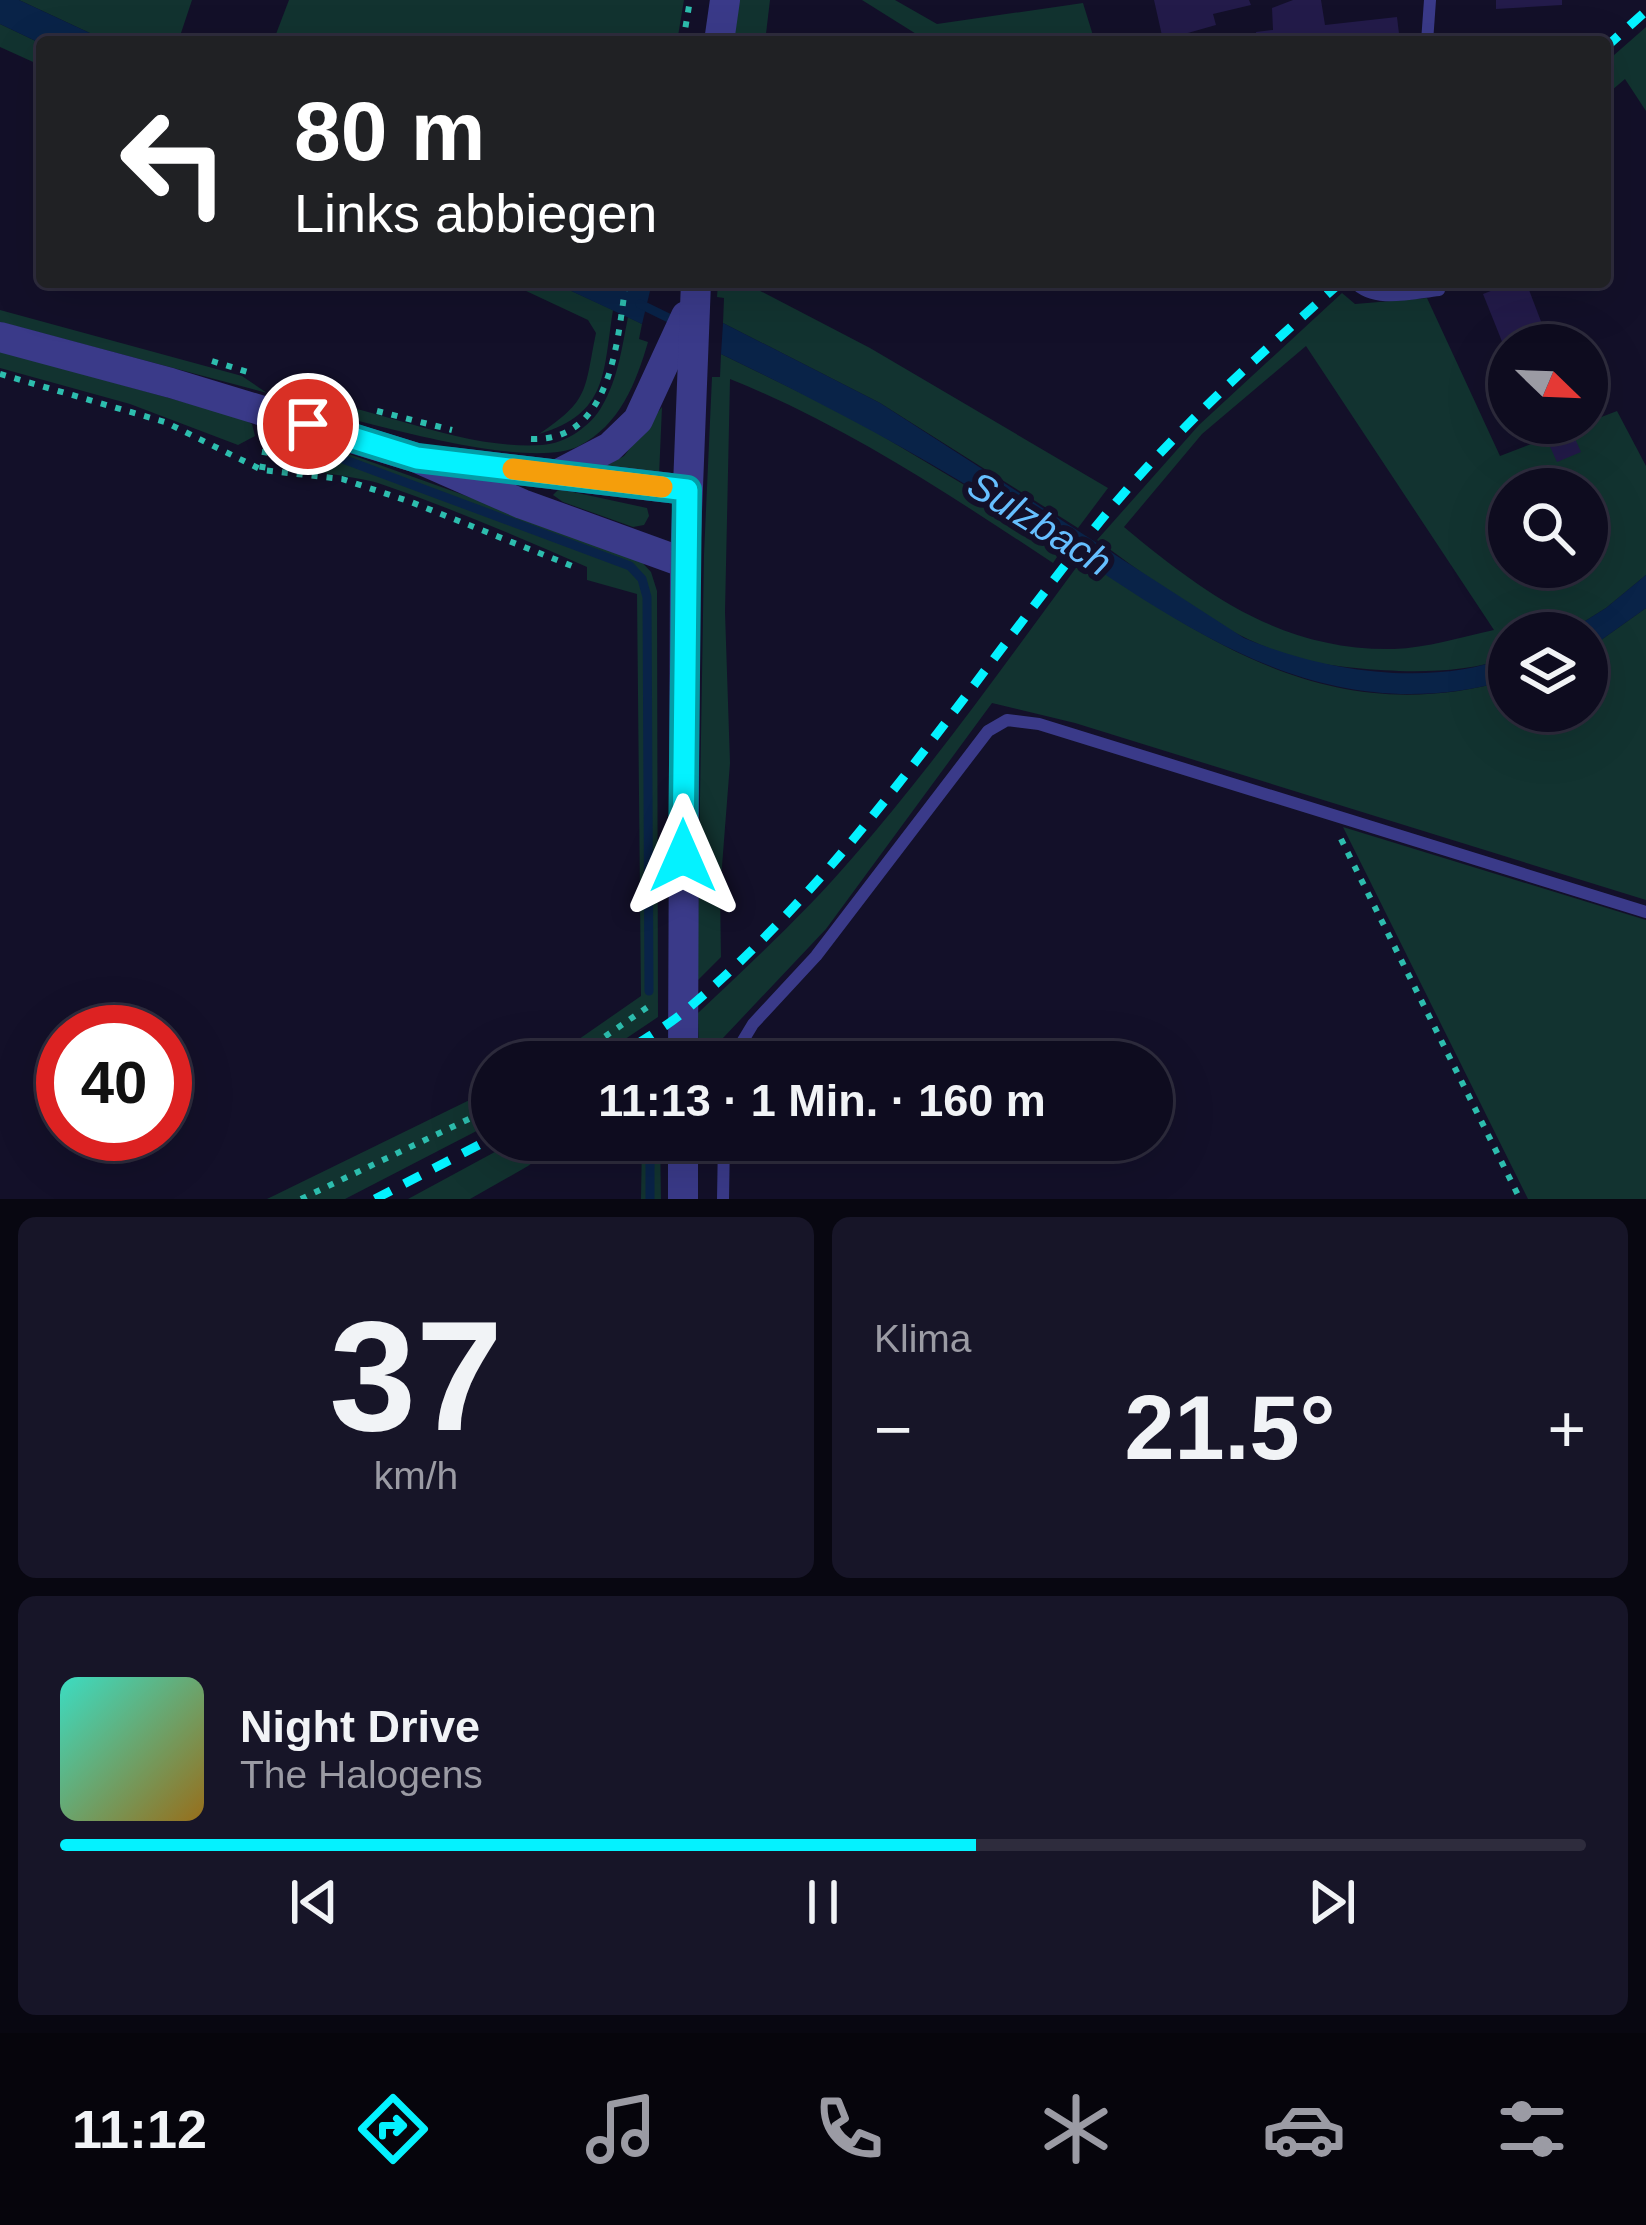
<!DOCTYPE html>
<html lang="de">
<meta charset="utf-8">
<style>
body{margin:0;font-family:Arial,sans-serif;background:#171528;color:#f1f3f6;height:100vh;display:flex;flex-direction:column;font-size:45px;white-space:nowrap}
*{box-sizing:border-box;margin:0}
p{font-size:39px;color:#9b9ba4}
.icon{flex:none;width:66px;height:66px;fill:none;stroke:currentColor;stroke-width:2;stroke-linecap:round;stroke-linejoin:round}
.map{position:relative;height:1199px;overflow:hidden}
.panel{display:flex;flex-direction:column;gap:18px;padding:18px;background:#080711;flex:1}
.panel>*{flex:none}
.top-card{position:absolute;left:36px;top:36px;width:1575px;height:252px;border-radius:12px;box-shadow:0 12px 48px #0002,0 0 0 3px #2e2c3d;background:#202124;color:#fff;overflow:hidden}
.needle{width:78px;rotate:113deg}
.buttons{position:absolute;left:1488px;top:324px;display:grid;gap:24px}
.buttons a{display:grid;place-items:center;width:120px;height:120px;border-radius:50%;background:#0e0c1f;box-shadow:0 12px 48px #0002,0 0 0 3px #2e2c3d;font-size:60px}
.speed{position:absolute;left:36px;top:1005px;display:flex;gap:24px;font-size:60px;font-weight:700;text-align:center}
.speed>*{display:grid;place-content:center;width:156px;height:156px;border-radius:50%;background:#0e0c1f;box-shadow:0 12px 48px #0002,0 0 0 3px #2e2c3d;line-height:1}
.speed .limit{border:18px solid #d22;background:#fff;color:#111}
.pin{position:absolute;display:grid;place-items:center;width:102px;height:102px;color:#fff;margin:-51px;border:6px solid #fff;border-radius:50%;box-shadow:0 3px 12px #0007}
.me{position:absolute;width:132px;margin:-66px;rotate:0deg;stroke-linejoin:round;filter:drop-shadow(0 0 9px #0008)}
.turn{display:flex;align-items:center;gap:42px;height:252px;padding:0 60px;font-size:54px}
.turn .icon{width:156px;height:156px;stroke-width:2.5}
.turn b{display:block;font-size:84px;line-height:102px}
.big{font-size:90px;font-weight:800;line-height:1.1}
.panel .widget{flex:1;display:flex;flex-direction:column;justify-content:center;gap:18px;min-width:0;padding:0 42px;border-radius:18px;background:#171528}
.panel .dial{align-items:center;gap:0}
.dial b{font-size:156px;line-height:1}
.song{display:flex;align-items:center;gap:36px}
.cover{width:144px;height:144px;border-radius:18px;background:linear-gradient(135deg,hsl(170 70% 55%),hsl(40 70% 35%))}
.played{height:12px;border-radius:6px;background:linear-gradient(90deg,#04f2ff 60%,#2e2c3d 60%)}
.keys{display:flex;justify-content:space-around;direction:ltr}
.heat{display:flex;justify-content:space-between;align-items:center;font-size:66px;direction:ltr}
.panel .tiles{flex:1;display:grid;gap:18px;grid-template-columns:1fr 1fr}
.widget:last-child{grid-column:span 2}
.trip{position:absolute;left:471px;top:1041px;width:702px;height:120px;border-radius:60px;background:#0e0c1f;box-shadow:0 12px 48px #0002,0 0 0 3px #2e2c3d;font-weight:800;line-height:120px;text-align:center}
.dock{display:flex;height:192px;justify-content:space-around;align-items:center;background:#06050c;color:#9b9ba4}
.dock .icon{width:84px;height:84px}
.dock .selected{color:#04f2ff}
.dock b{font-size:54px;color:#f1f3f6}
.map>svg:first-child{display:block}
.green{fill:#123330;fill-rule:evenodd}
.water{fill:#092348}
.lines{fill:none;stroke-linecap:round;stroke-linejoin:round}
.stream{stroke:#092348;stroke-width:9}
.building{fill:#231b4a}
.path{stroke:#2dbdae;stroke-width:6;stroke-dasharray:6 9;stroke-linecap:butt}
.service{stroke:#3a3a89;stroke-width:12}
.tertiary{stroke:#3a3a89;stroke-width:30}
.rail{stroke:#04f2ff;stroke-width:9;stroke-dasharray:18 15;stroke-linecap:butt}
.route-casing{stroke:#039da6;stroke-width:30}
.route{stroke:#04f2ff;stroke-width:21}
.slow{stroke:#f59e0b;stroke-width:21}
.labels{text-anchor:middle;stroke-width:12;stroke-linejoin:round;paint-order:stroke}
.water-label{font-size:39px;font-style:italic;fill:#66bfff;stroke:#131029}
</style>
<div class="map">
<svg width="1646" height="1199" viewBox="0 0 1646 1199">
<rect width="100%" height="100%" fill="#131029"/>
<g class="green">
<path d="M19 0H192L178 42H109Z"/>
<path d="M289 0H684L677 42H273Z"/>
<path d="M738 0H770L765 42H732Z"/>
<path d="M862 0H895L937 24 1083 3 1095 42H929Z"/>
<path d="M0 24 42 44V66L0 47Z"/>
<path d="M1646 27V111L1625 79 1605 96V63Z"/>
<path d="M507 282H552L613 310C603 373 608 414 539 434 590 400 584 391 596 333L588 320Z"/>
<path d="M718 282H743L870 348 1108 488 1078 528 880 403 723 323 724 298 717 297Z"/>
<path d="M1342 293 1355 304 1427 298 1500 456 1617 411 1646 466V575L1606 608 1566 633H1509V657C1475 670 1435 672 1399 671 1360 669 1316 666 1279 652 1212 628 1154 581 1097 540L1199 425ZM1306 346 1494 630C1462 637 1426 648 1394 649 1282 651 1206 595 1124 527L1202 434ZM1509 489H1587V567H1509Z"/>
<path d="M0 310 242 376 267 393 0 322Z"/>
<path d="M628 317 642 324 639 339 648 342C636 383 620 425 579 446 528 472 359 420 299 405L296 397C378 406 458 450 542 445 565 444 591 426 602 406 618 379 622 347 628 317Z"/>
<path d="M0 351 241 418 252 424 255 436 238 445 130 404 0 368Z"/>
<path d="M721 354 852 418 1065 545 1053 563C950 495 845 425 730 379L725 612 730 763 720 892 721 957 697 981 704 554 712 377H720Z"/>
<path d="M662 407 659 476 600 469 624 456Z"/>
<path d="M296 435 637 557 651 572 657 591 658 1017 591 1062H546L641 996 637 594 587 580V567C518 537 449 507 378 483 352 475 295 472 278 460 280 446 282 439 296 435Z"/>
<path d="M559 489 647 508 649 516 644 525 633 527 563 502 553 495Z"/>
<path d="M1084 557C1218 651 1339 728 1509 680V711H1587V650L1646 608V900L1075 723 992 703 826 929 723 1038 716 1062H699L698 1013C752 962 806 912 854 856 937 761 1009 658 1084 557Z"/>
<path d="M1343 827 1646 920V1199H1528Z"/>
<path d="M492 1089V1123L345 1199H267Z"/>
<path d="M517 1140H564L528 1166 470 1199H408Z"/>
<path d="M642 1140H660L661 1199H641Z"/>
</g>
<g class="water">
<path d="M0 0H19L109 42 42 44 0 24Z"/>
<path d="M552 282H630L650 291 642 324Z"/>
<path d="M723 323 880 403 1244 638C1323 671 1427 688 1509 657V680C1298 739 1153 599 986 497 900 444 812 398 721 354Z"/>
<path d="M1646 575V608L1587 650V633H1566L1606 608Z"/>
</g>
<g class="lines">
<g class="stream">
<path d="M640 304 679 323"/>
<path d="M316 449 630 566 642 579 647 597 649 991"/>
<path d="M650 1199V1140"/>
</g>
</g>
<g class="building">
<path d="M1154 0H1249L1251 5 1213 14 1216 25 1163 40Z"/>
<path d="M1293 0H1321L1325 25 1397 17 1400 42H1257L1256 32 1273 30 1272 8Z"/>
<path d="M1496 0H1562V5L1496 9Z"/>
<path d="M1514 282H1526L1550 345H1509V359L1483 294Z"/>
<path d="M1556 423H1568L1581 452 1557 462 1542 429Z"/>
</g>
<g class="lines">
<g class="path">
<path d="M683 42 690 0"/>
<path d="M212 361 251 373"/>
<path d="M0 374 165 422 262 470 342 479 411 502 577 568"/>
<path d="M377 411 452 430"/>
<path d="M531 439C612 442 617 341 626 282"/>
<path d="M262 470 267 439"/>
<path d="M1341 839 1520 1199"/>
<path d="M568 1062 652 1004"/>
<path d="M301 1199 492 1108"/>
</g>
<g class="service">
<path d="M1427 42 1430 0"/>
<path d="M1354 282C1375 304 1411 293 1439 290"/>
<path d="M730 1062 753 1024 816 956 988 731 1007 720 1039 724 1646 912"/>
<path d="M723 1199 724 1140"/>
</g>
<g class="tertiary">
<path d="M719 42 725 0"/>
<path d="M0 337 171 383 417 458 522 504 685 563"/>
<path d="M449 462 687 490"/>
<path d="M560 473 610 447 638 420 686 316"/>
<path d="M683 1062 685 563 696 282"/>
<path d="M683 1199V1140"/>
</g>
<g class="rail">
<path d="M1605 48 1646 11"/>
<path d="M609 1062C634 1045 662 1030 685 1011 852 871 966 686 1102 519 1176 429 1255 359 1341 282"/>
<path d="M375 1199 492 1138"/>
</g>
</g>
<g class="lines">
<g class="route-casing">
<path id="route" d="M308 424 417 458 687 490 683 856"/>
</g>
<use href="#route" class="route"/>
<path class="slow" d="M513 469 662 487"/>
</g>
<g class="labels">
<g class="water-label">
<text transform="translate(1040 523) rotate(32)" y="14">Sulzbach</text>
</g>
</g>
</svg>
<div class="buttons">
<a><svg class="needle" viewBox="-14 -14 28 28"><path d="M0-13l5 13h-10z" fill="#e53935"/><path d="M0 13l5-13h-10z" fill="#9b9ba4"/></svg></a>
<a><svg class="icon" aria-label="search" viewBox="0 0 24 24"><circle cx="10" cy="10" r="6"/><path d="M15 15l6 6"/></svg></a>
<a><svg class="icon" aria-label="layers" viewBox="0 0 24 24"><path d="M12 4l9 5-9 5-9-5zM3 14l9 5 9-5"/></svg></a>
</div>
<div class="speed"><div class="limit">40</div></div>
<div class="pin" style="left:308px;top:424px;background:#d93025"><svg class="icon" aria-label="arrive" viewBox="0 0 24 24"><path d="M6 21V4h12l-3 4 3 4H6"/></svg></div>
<svg class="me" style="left:683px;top:856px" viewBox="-20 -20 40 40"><path d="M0-17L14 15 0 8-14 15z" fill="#04f2ff" stroke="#fff" stroke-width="4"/></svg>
<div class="trip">11:13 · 1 Min. · 160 m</div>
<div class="top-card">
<div class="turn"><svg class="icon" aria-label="left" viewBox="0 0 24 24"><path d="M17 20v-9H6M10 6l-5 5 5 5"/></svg><div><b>80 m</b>Links abbiegen</div></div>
</div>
</div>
<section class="panel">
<div class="tiles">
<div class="widget dial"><b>37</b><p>km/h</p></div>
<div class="widget"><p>Klima</p>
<div class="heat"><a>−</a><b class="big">21.5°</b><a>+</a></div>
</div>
<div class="widget">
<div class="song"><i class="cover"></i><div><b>Night Drive</b><p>The Halogens</p></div></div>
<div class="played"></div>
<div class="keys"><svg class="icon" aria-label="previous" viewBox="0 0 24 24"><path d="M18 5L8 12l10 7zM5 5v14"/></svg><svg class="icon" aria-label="pause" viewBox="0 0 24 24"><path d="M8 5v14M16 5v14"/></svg><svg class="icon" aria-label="next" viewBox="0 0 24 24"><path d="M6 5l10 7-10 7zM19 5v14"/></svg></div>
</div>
</div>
</section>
<nav class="dock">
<b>11:12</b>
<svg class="icon selected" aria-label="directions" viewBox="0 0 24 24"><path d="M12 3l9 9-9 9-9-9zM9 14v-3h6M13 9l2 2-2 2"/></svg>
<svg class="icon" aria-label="music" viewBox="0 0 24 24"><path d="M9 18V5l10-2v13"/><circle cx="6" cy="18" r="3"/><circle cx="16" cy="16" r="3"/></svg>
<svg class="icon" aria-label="phone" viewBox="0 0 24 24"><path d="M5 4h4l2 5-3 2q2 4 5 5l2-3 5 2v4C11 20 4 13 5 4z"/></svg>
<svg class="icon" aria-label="climate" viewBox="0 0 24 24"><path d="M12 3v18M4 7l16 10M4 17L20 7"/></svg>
<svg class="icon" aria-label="car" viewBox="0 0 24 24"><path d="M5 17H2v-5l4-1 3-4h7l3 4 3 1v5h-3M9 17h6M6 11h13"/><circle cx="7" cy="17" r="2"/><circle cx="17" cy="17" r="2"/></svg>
<svg class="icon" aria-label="filters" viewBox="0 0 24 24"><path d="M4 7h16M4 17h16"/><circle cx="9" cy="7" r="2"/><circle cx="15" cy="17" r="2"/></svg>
</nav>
